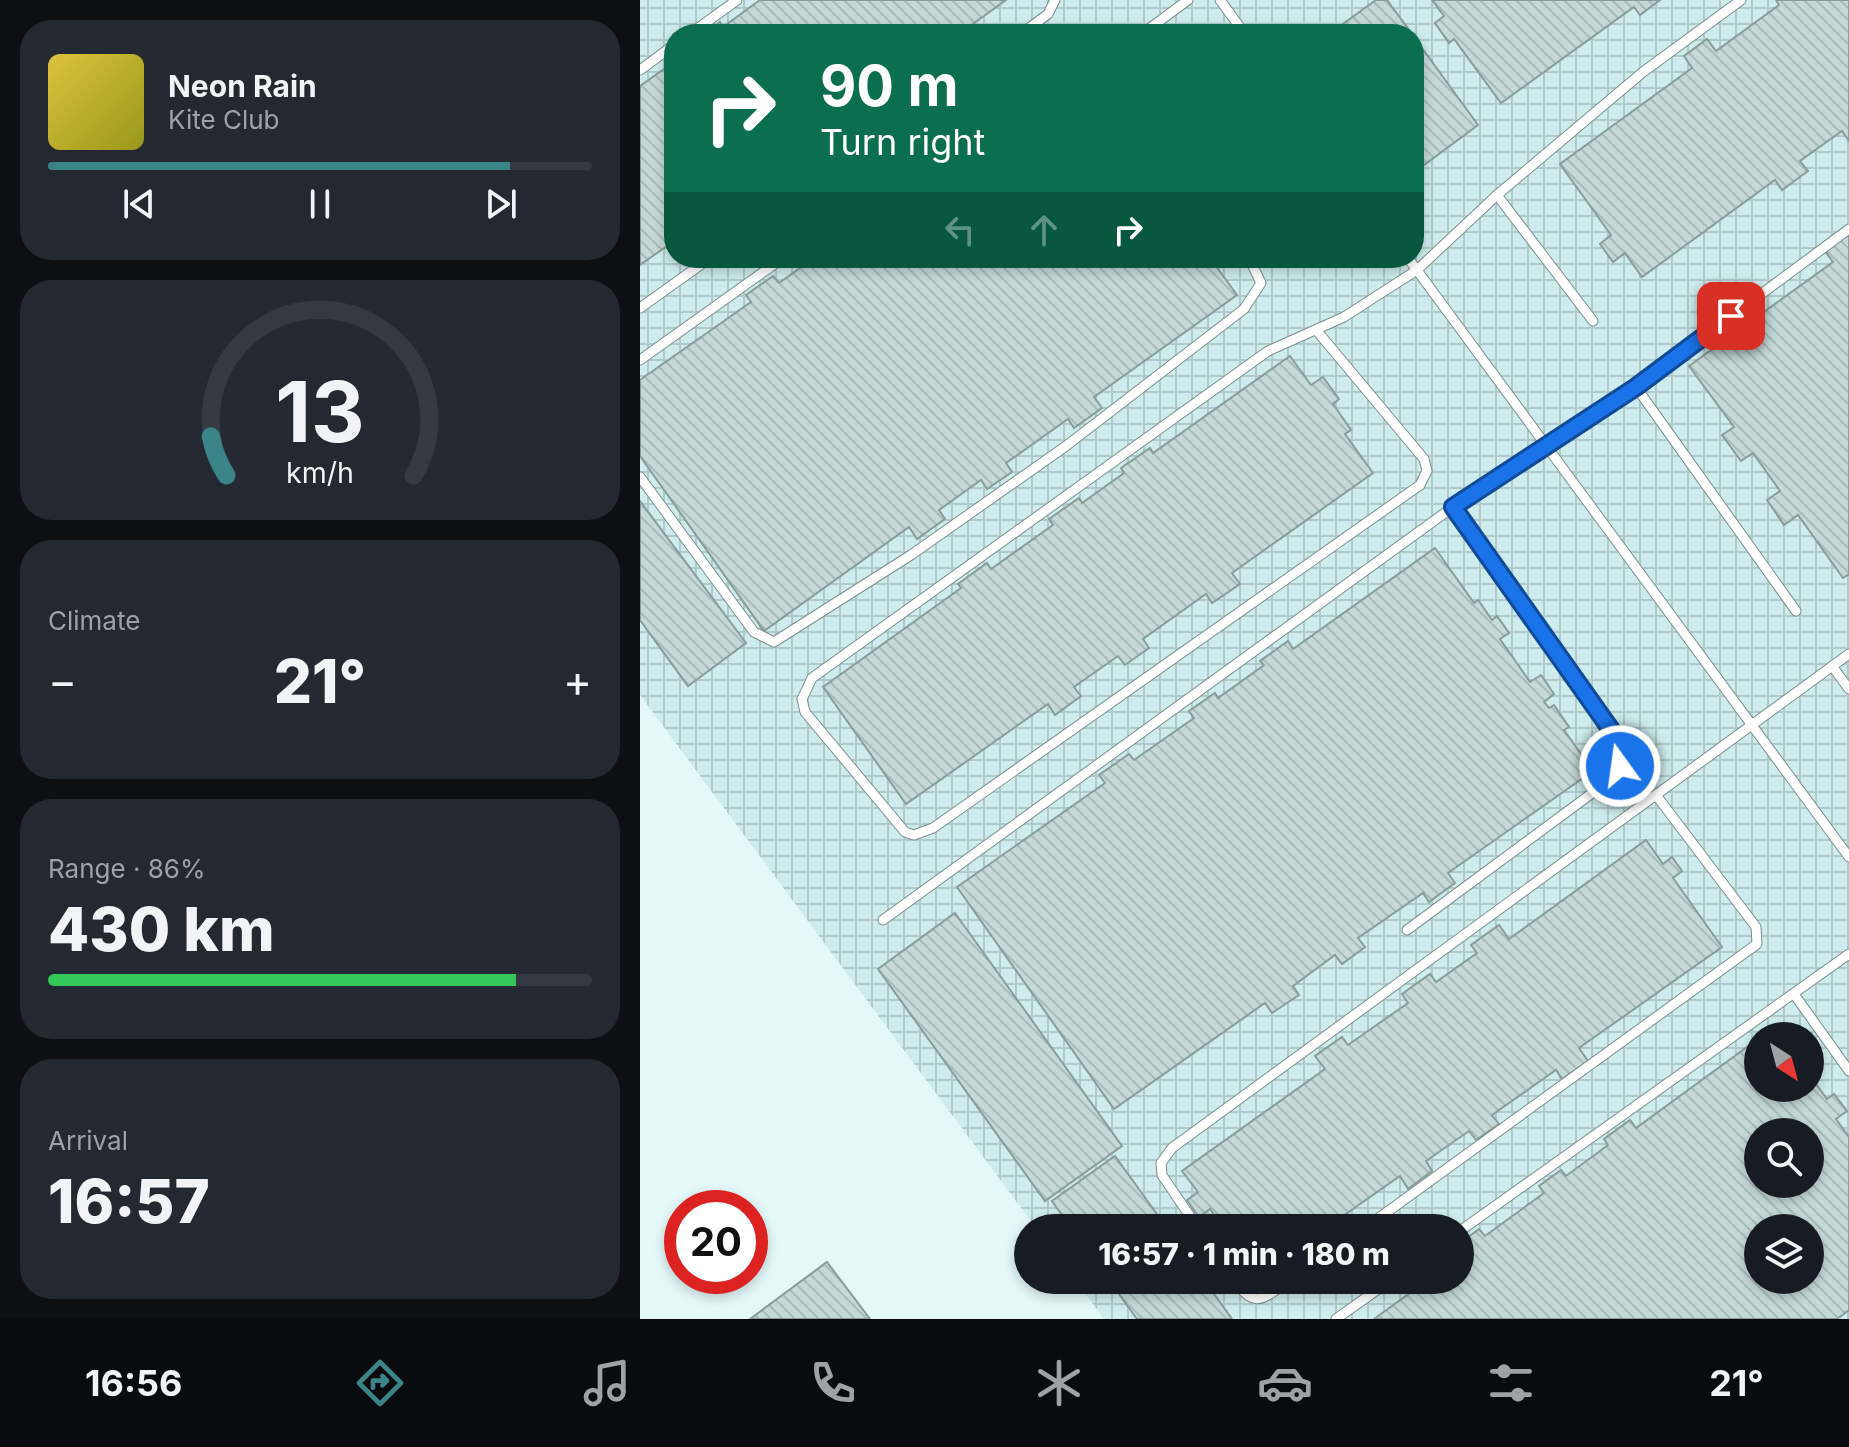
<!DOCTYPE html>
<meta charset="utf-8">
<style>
body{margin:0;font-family:Inter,sans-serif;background:#242831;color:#f1f3f6;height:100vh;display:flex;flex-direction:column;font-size:30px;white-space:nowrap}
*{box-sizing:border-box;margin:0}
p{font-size:26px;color:#9ea1a6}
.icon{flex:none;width:44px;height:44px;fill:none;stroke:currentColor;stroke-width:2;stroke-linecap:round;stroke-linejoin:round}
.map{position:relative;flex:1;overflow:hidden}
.drawer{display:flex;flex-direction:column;gap:20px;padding:20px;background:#0d0f14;width:640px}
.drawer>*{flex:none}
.hud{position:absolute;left:24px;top:24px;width:760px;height:244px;border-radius:32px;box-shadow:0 4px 12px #0003;background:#0b6e4f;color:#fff;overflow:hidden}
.needle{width:52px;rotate:144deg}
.tools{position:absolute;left:1104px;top:1022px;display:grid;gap:16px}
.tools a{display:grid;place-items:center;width:80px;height:80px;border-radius:50%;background:#171b24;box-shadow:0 4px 12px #0003;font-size:40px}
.speed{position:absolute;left:24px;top:1190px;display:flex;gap:16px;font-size:40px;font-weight:700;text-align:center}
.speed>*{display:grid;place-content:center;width:104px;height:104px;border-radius:50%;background:#171b24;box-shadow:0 4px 12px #0003;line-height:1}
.speed .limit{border:12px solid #d22;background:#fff;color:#111}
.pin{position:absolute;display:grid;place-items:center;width:68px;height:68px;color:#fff;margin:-34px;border-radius:16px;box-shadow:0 4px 12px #0006}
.me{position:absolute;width:88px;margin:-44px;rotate:346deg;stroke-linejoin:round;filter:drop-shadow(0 0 6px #0008)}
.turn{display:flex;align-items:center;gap:28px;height:168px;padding:0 24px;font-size:36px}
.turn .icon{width:104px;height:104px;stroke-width:2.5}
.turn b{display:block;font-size:56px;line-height:68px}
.lanes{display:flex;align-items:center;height:76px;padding:0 24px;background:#0003;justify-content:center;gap:40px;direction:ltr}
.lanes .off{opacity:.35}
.big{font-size:60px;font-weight:800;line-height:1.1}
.drawer .card{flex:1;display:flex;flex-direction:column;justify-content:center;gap:12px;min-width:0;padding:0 28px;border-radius:32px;background:#242831}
.drawer .dial{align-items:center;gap:0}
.dial svg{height:208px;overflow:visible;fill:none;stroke:#363941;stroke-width:7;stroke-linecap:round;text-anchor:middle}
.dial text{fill:#f1f3f6;stroke:none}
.song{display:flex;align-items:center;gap:24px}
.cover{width:96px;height:96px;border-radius:12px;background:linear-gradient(135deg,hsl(50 70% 55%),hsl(60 70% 35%))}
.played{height:8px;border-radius:4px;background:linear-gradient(90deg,#3b8487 85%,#363941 85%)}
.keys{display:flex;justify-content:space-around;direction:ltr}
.heat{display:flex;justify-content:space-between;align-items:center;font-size:44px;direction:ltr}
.charge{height:12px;border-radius:6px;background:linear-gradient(90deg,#34c759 86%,#363941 0)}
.trip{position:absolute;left:374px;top:1214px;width:460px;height:80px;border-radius:40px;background:#171b24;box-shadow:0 4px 12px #0003;font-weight:800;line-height:80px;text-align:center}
.tab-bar{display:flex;height:128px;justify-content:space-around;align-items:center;background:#090b0e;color:#9ea1a6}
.tab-bar .icon{width:56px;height:56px}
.tab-bar .current{color:#3b8487}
.tab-bar b{font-size:36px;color:#f1f3f6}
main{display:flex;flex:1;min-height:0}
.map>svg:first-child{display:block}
.industrial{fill:url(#industrial-grid);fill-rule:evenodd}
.building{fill:url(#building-back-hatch);stroke:#899c9c;stroke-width:2;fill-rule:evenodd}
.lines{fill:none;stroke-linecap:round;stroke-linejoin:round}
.service-casing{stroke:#7b8d8d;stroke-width:11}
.service{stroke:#fff;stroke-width:9}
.route-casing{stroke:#114b97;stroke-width:20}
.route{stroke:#1a73e8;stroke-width:14}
</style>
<main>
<section class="drawer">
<div class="card">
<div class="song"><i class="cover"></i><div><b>Neon Rain</b><p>Kite Club</p></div></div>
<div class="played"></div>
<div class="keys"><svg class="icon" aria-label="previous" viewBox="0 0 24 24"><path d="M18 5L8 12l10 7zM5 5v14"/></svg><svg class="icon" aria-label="pause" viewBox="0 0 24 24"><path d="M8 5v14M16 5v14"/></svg><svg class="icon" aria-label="next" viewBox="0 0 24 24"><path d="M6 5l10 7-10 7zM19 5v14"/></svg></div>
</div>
<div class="card dial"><svg viewBox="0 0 100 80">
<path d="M14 69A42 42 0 1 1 86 69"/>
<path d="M14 69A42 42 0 0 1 8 54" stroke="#3b8487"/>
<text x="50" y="56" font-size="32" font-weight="700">13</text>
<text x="50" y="72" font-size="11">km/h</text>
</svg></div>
<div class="card"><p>Climate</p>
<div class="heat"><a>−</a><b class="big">21°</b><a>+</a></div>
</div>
<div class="card"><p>Range · 86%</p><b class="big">430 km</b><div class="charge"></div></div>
<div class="card"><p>Arrival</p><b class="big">16:57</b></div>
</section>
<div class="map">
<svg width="1209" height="1319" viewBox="0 0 1209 1319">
<defs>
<pattern id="industrial-grid" width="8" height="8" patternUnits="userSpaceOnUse" patternTransform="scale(2)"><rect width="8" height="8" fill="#ceeced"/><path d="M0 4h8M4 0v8" fill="none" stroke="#b0cacb"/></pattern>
<pattern id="building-back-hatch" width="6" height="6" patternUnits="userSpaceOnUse" patternTransform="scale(2)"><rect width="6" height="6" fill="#c5d9d9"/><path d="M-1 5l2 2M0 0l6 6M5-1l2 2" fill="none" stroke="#a9baba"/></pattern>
</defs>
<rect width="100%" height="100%" fill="#e4f8f9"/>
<path class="industrial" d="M0 0H1209V1319H464L435 1280H820V1228H396L0 695ZM34 34H774V258H34ZM1118 1036H1170V1088H1118ZM1118 1132H1170V1184H1118ZM1118 1228H1170V1280H1118Z"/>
<g class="building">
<path d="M120 0H366L319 34H63L80 22 83 27Z"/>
<path d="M736 0H747L772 34H689Z"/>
<path d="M792 0H1020L1000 15 994 7 861 103 814 39 809 43 795 23 804 16Z"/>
<path d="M1136 0H1209V141L1202 131 1160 161 1168 171 1142 190 1135 180 1002 277 985 253 973 262 960 244 971 235 920 164 1052 68 1044 56 1067 39 1076 51 1139 5Z"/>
<path d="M774 37 838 125 784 165 774 151Z"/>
<path d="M34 62V241L0 265V86Z"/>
<path d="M1209 234V574L1203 578 1158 515 1144 525 1127 500 1140 491 1113 453 1101 461 1082 435 1094 427 1049 366 1193 262 1185 251Z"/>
<path d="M174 258H570L597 295 454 397 462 408 434 428 428 419 366 463 372 472 347 489 341 480 299 510 305 519 277 539 269 527 124 631 0 456V380L111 302 106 295 133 276 139 283Z"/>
<path d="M650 356 671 385 683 377 699 399 693 404 711 430 705 434 733 473 592 573 600 584 572 603 566 594 503 639 509 648 485 665 478 656 434 687 441 696 415 715 408 704 266 804 183 687 321 588 318 584 347 563 351 569 413 525 409 519 439 498 442 503 484 473 481 468 510 448 513 453Z"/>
<path d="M0 501 106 643 48 686 0 620Z"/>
<path d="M795 548 834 603 838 600 852 620 857 616 869 633 860 639 890 682 901 675 914 694 904 702 909 708 914 705 929 727 924 730 953 771 808 873 815 883 789 902 783 893 718 938 725 947 702 964 695 955 653 986 659 995 632 1013 625 1003 474 1109 317 887 465 783 459 775 489 754 494 760 554 718 549 711 575 693 578 698 624 665 620 661 648 641 653 649Z"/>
<path d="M1006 840 1023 864 1032 857 1042 871 1033 878 1082 947 939 1048 948 1061 922 1079 916 1070 852 1115 859 1124 836 1140 829 1131 786 1161 792 1171 768 1189 760 1176 686 1228H583L570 1209 559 1217 547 1200 558 1192 542 1171 685 1069 675 1056 702 1037 708 1045 768 1003 762 994 790 974 796 982 837 953 831 945 859 925 869 939Z"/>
<path d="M315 913 482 1146 405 1201 238 969Z"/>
<path d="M1118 1039V1088H1170L1173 1080 1187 1099 1194 1094 1207 1111 1196 1119 1209 1137V1310L1197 1319H734L788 1280H820V1243L839 1229 845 1236 904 1193 899 1186 921 1170 926 1176 968 1145 964 1139 990 1120 996 1128ZM1118 1132H1170V1184H1118ZM1118 1228H1170V1280H1118Z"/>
<path d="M475 1156 527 1228H431L412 1201Z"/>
<path d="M187 1262 230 1319H110Z"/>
<path d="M469 1280H564L592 1319H497Z"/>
</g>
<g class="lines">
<g class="service-casing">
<g id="service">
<path d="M580 0 605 34"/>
<path d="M50 34 97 0"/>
<path d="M381 34 408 14 415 0"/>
<path d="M502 34 548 0"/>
<path d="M0 70 34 45"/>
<path d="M857 195 953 321"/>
<path d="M768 258 1209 857"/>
<path d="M0 308 70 258"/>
<path d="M677 331 784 459 787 471 780 485 293 828 274 835 265 832 165 712 162 699 172 678 628 351 704 317 777 270 857 195 1003 72 1101 0"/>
<path d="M0 360 143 258"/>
<path d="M996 387 1156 611"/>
<path d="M0 477 114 632 134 642 271 555 426 446 604 309 621 283 609 258"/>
<path d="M1192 666 1209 689"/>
<path d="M243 920 813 507 996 387 1209 229"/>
<path d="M767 930 974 777 982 752 979 741 813 507"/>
<path d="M1154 994 1209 1071"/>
<path d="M558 1228 522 1175 521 1163 532 1148 1209 654"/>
<path d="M725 1228 1117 944 1116 927 1016 795"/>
<path d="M820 1231 1209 954"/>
<path d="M594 1280C615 1311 624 1298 650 1280"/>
<path d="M696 1319 751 1280"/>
</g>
</g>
<use href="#service" class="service"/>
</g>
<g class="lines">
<g class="route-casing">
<path id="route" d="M980 766 979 741 813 507 996 387 1091 316"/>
</g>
<use href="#route" class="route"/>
</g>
</svg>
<div class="tools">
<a><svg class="needle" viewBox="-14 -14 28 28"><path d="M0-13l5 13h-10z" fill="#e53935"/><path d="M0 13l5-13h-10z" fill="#9ea1a6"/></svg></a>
<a><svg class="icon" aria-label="search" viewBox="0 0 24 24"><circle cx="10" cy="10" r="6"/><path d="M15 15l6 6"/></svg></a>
<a><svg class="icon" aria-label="layers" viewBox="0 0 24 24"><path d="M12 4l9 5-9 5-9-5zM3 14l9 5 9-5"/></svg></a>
</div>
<div class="speed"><div class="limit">20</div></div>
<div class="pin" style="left:1091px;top:316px;background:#d93025"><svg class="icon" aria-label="arrive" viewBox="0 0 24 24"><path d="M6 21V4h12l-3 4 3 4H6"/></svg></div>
<svg class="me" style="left:980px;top:766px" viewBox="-20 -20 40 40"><circle r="17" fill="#1a73e8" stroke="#fff" stroke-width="3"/><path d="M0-11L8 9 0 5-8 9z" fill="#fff"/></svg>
<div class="trip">16:57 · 1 min · 180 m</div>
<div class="hud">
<div class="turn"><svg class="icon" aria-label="right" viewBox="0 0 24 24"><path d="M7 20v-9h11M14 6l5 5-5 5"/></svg><div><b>90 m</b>Turn right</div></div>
<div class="lanes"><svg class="icon off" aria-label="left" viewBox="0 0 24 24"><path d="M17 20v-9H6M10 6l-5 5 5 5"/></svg><svg class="icon off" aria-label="ahead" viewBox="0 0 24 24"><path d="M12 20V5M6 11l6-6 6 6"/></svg><svg class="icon" aria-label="right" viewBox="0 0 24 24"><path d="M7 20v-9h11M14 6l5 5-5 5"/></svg></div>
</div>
</div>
</main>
<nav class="tab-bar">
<b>16:56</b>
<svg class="icon current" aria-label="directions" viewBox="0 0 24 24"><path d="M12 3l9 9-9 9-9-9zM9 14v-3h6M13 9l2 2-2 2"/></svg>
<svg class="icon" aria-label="music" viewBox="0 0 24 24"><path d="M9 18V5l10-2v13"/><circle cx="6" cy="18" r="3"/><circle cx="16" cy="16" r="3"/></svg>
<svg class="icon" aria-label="phone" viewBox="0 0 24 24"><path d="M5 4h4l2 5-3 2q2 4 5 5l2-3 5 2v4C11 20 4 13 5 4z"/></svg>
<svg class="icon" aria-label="climate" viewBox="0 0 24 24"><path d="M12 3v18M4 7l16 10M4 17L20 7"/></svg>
<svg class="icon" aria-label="car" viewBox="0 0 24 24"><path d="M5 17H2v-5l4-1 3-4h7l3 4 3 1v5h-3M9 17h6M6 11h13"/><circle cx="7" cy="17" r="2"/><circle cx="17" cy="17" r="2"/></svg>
<svg class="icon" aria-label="filters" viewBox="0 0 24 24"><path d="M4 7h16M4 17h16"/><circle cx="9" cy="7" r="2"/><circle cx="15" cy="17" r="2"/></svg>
<b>21°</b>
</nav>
